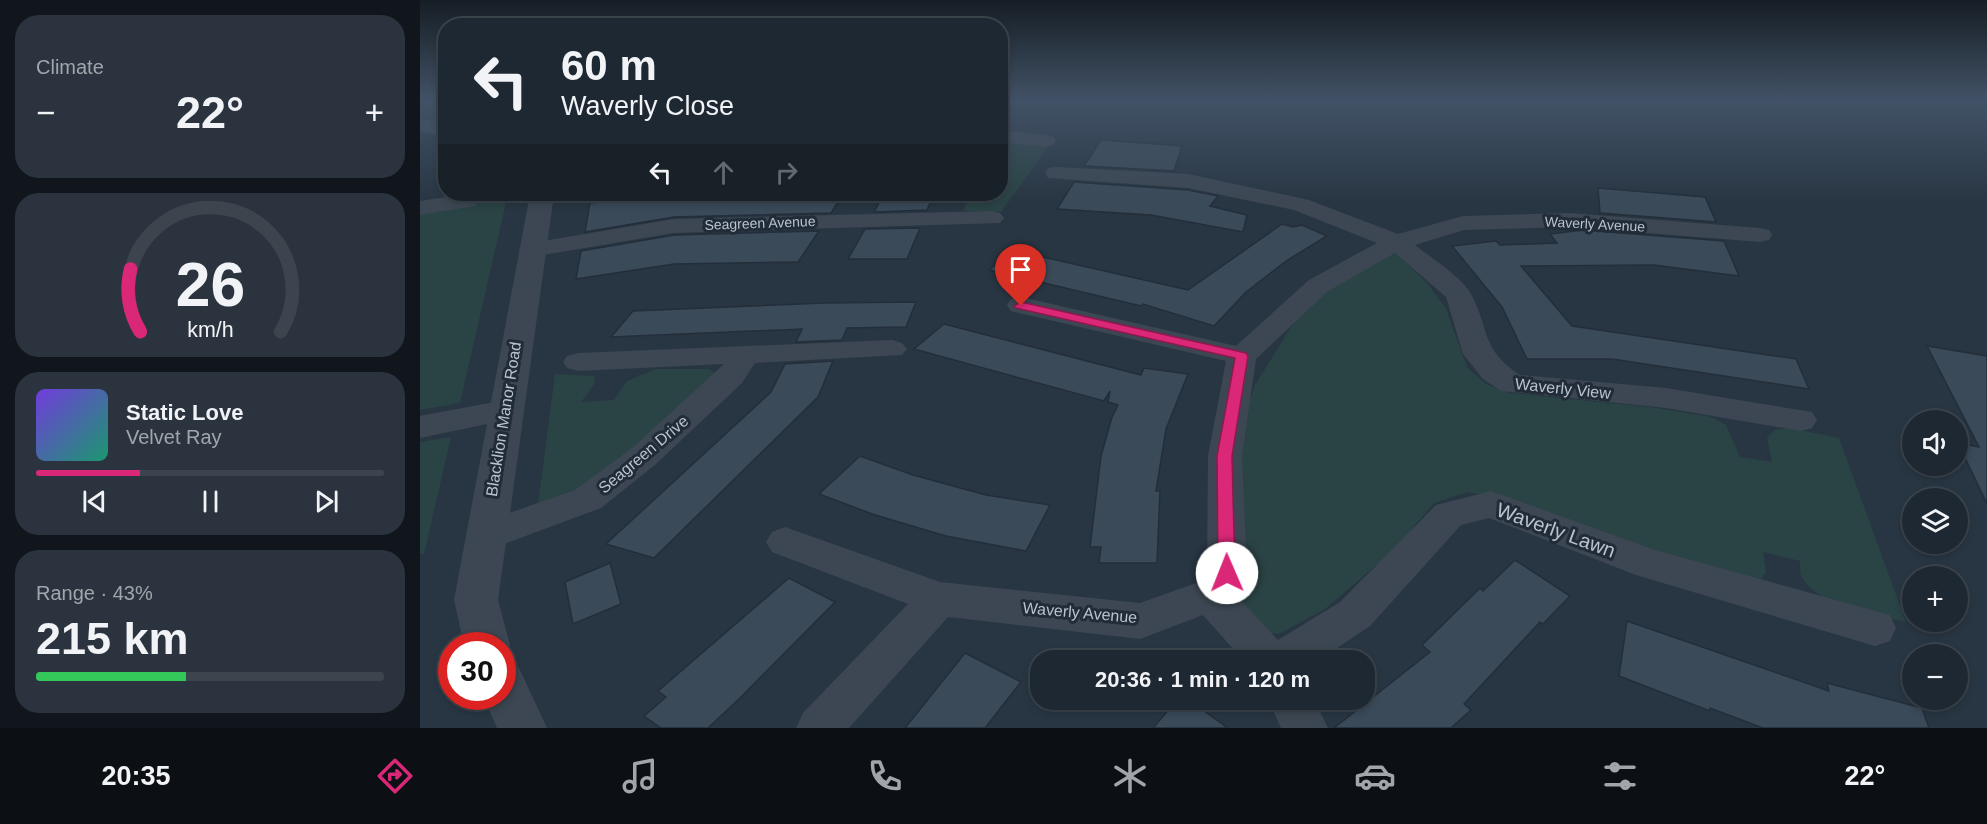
<!DOCTYPE html>
<meta charset="utf-8">
<style>
body{margin:0;font-family:Arial,sans-serif;background:#2b343e;color:#f1f3f6;height:100vh;display:flex;flex-direction:column;font-size:22px;white-space:nowrap}
*{box-sizing:border-box;margin:0}
p{font-size:20px;color:#a1a6ac}
.icon{flex:none;width:33px;height:33px;fill:none;stroke:currentColor;stroke-width:2;stroke-linecap:round;stroke-linejoin:round}
.map{position:relative;flex:1;overflow:hidden}
.details{display:flex;flex-direction:column;gap:15px;padding:15px;background:#10161c;width:420px}
.details>*{flex:none}
.hud{position:absolute;left:18px;top:18px;width:570px;height:183px;border-radius:24px;box-shadow:0 3px 9px #0003,0 0 0 2px #3c444d;background:#1e2832;color:#f1f3f6;overflow:hidden}
.fabs{position:absolute;left:1482px;top:410px;display:grid;gap:12px}
.fabs a{display:grid;place-items:center;width:66px;height:66px;border-radius:50%;background:#1e2832;box-shadow:0 3px 9px #0003,0 0 0 2px #3c444d;font-size:30px}
.speed{position:absolute;left:18px;top:632px;display:flex;gap:12px;font-size:30px;font-weight:700;text-align:center}
.speed>*{display:grid;place-content:center;width:78px;height:78px;border-radius:50%;background:#1e2832;box-shadow:0 3px 9px #0003,0 0 0 2px #3c444d;line-height:1}
.speed .limit{border:9px solid #d22;background:#fff;color:#111}
.pin{position:absolute;display:grid;place-items:center;width:51px;height:51px;color:#fff;margin:-62px -26px;border-radius:50% 50% 50% 0;rotate:-45deg;box-shadow:0 0 6px #0007}
.pin .icon{rotate:45deg}
.me{position:absolute;width:66px;margin:-33px;rotate:359deg;stroke-linejoin:round;filter:drop-shadow(0 0 4px #0008)}
.turn{display:flex;align-items:center;gap:21px;height:126px;padding:0 24px;font-size:27px}
.turn .icon{width:78px;height:78px;stroke-width:2.5}
.turn b{display:block;font-size:42px;line-height:51px}
.lanes{display:flex;align-items:center;height:57px;padding:0 24px;background:#0003;justify-content:center;gap:30px;direction:ltr}
.lanes .off{opacity:.35}
.big{font-size:45px;font-weight:800;line-height:1.1}
.details .tile{flex:1;display:flex;flex-direction:column;justify-content:center;gap:9px;min-width:0;padding:0 21px;border-radius:24px;background:#2b343e}
.details .dial{align-items:center;gap:0}
.dial svg{height:156px;overflow:visible;fill:none;stroke:#3c444d;stroke-width:7;stroke-linecap:round;text-anchor:middle}
.dial text{fill:#f1f3f6;stroke:none}
.song{display:flex;align-items:center;gap:18px}
.cover{width:72px;height:72px;border-radius:9px;background:linear-gradient(135deg,hsl(260 70% 55%),hsl(160 70% 35%))}
.played{height:6px;border-radius:3px;background:linear-gradient(90deg,#db2777 30%,#3c444d 30%)}
.keys{display:flex;justify-content:space-around;direction:ltr}
.heat{display:flex;justify-content:space-between;align-items:center;font-size:33px;direction:ltr}
.charge{height:9px;border-radius:4px;background:linear-gradient(90deg,#34c759 43%,#3c444d 0)}
.trip{position:absolute;left:610px;top:650px;width:345px;height:60px;border-radius:24px;background:#1e2832;box-shadow:0 3px 9px #0003,0 0 0 2px #3c444d;font-weight:800;line-height:60px;text-align:center}
.dock{display:flex;height:96px;justify-content:space-around;align-items:center;background:#0c1014;color:#a1a6ac}
.dock .icon{width:42px;height:42px}
.dock .active{color:#db2777}
.dock b{font-size:27px;color:#f1f3f6}
main{display:flex;flex:1;min-height:0}
.map>svg:first-child{display:block}
.green{fill:#2a4344}
.building{fill:#3a4a59;stroke:#232e3a;stroke-width:1.5}
.lines{fill:none;stroke-linecap:round;stroke-linejoin:round}
.minor{fill:#3c4753;fill-rule:evenodd}
.tertiary{fill:#3c4753;fill-rule:evenodd}
.route{fill:#db2777;stroke:#8e194d;stroke-width:1.5}
.labels{text-anchor:middle;stroke-width:6;stroke-linejoin:round;paint-order:stroke}
.far-street-label{font-size:14px;fill:#b9c2cd;stroke:#212c38}
.street-label{font-size:16px;fill:#b9c2cd;stroke:#212c38}
.near-street-label{font-size:20px;fill:#b9c2cd;stroke:#212c38}
</style>
<main>
<section class="details">
<div class="tile"><p>Climate</p>
<div class="heat"><a>−</a><b class="big">22°</b><a>+</a></div>
</div>
<div class="tile dial"><svg viewBox="0 0 100 80">
<path d="M14 69A42 42 0 1 1 86 69"/>
<path d="M14 69A42 42 0 0 1 9 37" stroke="#db2777"/>
<text x="50" y="56" font-size="32" font-weight="700">26</text>
<text x="50" y="72" font-size="11">km/h</text>
</svg></div>
<div class="tile">
<div class="song"><i class="cover"></i><div><b>Static Love</b><p>Velvet Ray</p></div></div>
<div class="played"></div>
<div class="keys"><svg class="icon" aria-label="previous" viewBox="0 0 24 24"><path d="M18 5L8 12l10 7zM5 5v14"/></svg><svg class="icon" aria-label="pause" viewBox="0 0 24 24"><path d="M8 5v14M16 5v14"/></svg><svg class="icon" aria-label="next" viewBox="0 0 24 24"><path d="M6 5l10 7-10 7zM19 5v14"/></svg></div>
</div>
<div class="tile"><p>Range · 43%</p><b class="big">215 km</b><div class="charge"></div></div>
</section>
<div class="map">
<svg width="1567" height="728" viewBox="0 0 1567 728">
<rect width="100%" height="100%" fill="#283643"/>
<g class="green">
<path d="M590 142 628 147 581 212 544 211 546 200 551 194H580L581 144Z"/>
<path d="M88 194 40 403 0 410V211L45 197Z"/>
<path d="M977 254 1008 284 1026 309 1047 367 1066 384 1090 393 1230 407 1292 417 1306 425 1320 457 1352 462 1347 438 1354 430 1369 428 1419 438 1486 622C1459 615 1393 605 1381 575 1380 571 1380 565 1380 561L1343 552 1346 572 1339 582 1326 583 1084 499 1048 492 1014 503 974 550 905 609 859 634 840 632 810 593 821 425 835 385 878 316 910 288 964 255Z"/>
<path d="M236 369H289L295 373 183 480 117 512 135 374 174 376 175 383 161 402 194 400 207 381Z"/>
<path d="M31 437 4 554H0V442Z"/>
</g>
<g class="building">
<path d="M681 140 723 143 762 146 754 171 664 166Z"/>
<path d="M654 182 768 190 798 196 790 206 827 215 823 232 731 215 637 209Z"/>
<path d="M1178 188 1285 197 1296 222 1180 213Z"/>
<path d="M252 194H423L411 213 254 217 165 232 170 203Z"/>
<path d="M464 194H514L507 210 454 212Z"/>
<path d="M862 224 873 227 882 225 907 236 866 261 826 292 794 326 723 304 721 306 569 270 592 250 768 290Z"/>
<path d="M500 228 487 259H428L445 229Z"/>
<path d="M1163 230 1304 241 1319 276 1234 265 1101 266 1152 326 1376 359 1389 389 1192 359H1107L1082 307 1032 246 1076 241 1080 245 1137 243 1130 234Z"/>
<path d="M399 231 378 262 254 264 156 279 161 251 254 235Z"/>
<path d="M496 302 486 327 427 328 422 340 376 342 382 329 191 337 213 311 404 303Z"/>
<path d="M524 324 721 375 724 368 768 374 746 429 736 491H740L737 563H679L681 547H670L681 456 692 417 698 405 688 402 690 391 684 401 494 349Z"/>
<path d="M1507 346 1567 356V504L1538 443 1559 447Z"/>
<path d="M413 361 398 397 234 558 186 544 351 392 365 364Z"/>
<path d="M440 456 493 475 566 495 630 505 606 551 526 536 455 515 399 494Z"/>
<path d="M1095 560 1150 596 1123 624 1120 622 1044 704 1051 710 1031 728H914L1010 652 1002 645 1060 588 1063 591Z"/>
<path d="M190 563 201 604 153 624 145 582Z"/>
<path d="M369 578 415 602 319 699 288 728H241L224 716 246 697 238 691Z"/>
<path d="M1207 621 1409 691 1407 683 1502 708 1509 728H1343L1290 708V711L1199 676Z"/>
<path d="M545 653 601 682 565 728H485Z"/>
<path d="M758 699H767L808 728H733Z"/>
</g>
<g class="lines">
<g class="minor">
<path d="M580 130 626 135 633 137 636 141 633 145 626 147 580 142Z"/>
<path d="M636 167 768 174 889 200 978 234 1043 216 1150 213 1340 228 1349 230 1352 235 1349 240 1340 242 1150 227 1044 230 995 245C1010 257 1043 278 1051 294 1070 329 1060 349 1100 375L1246 388 1392 412 1397 420 1392 428 1381 431 1246 408 1081 391 1063 379 1043 354 1026 297 975 253 907 292 836 359 822 456 827 573 814 593 858 640 920 602 1016 505 1071 491 1235 550 1470 615 1476 628 1470 641 1455 646 1216 575 1069 518 1041 525 950 626 899 660H823L783 615 720 639 528 617 429 728H376L383 713 488 604 352 552 346 542 352 532 365 527 520 582 720 603 776 583 787 569 788 456 806 361 591 311 587 305 591 299 601 297 816 346 889 280 957 243 874 210 768 188 628 178 625 173 628 168Z"/>
<path d="M47 194 55 196 58 201 55 206 0 215V201Z"/>
<path d="M572 211 580 213 584 218 580 223 254 233 111 257 102 255 99 250 102 245 111 243 254 219Z"/>
<path d="M472 340 482 343 487 349 482 355 335 363 322 383 236 464 181 508 65 551 52 546 46 536 52 526 155 490 212 448 304 364 158 371 147 368 143 362 147 356 158 353Z"/>
<path d="M85 400 96 404 101 411 96 418 0 438V416Z"/>
<path d="M848 699H894L908 728H861Z"/>
</g>
<g class="tertiary">
<path d="M0 119 26 124V137L0 131Z"/>
<path d="M110 194H134L78 600 90 645 82 660V645H44L34 600Z"/>
<path d="M82 662 99 668 127 728H77L63 696H82Z"/>
</g>
</g>
<linearGradient id="sky" x2="0" y2="1"><stop stop-color="#161e25"/><stop offset="0.5" stop-color="#425266"/><stop offset="1" stop-color="#425266" stop-opacity="0"/></linearGradient>
<rect width="1567" height="202" fill="url(#sky)"/>
<path class="route" d="M601 302 826 353 828 356 812 456 815 573 813 578 807 580 800 578 798 573 797 456 815 358 596 308 594 306Z"/>
<g class="labels">
<g class="far-street-label">
<text transform="translate(340 223) rotate(-2)" y="5">Seagreen Avenue</text>
<text transform="translate(1175 224) rotate(3)" y="5">Waverly Avenue</text>
</g>
<g class="street-label">
<text transform="translate(1143 388) rotate(6)" y="6">Waverly View</text>
<text transform="translate(83 419) rotate(-81)" y="6">Blacklion Manor Road</text>
<text transform="translate(223 454) rotate(-40)" y="6">Seagreen Drive</text>
<text transform="translate(660 612) rotate(5)" y="6">Waverly Avenue</text>
</g>
<g class="near-street-label">
<text transform="translate(1136 530) rotate(20)" y="7">Waverly Lawn</text>
</g>
</g>
</svg>
<div class="fabs">
<a><svg class="icon" aria-label="sound" viewBox="0 0 24 24"><path d="M4 9h4l5-4v14l-5-4H4zM17 9q2 3 0 6"/></svg></a>
<a><svg class="icon" aria-label="layers" viewBox="0 0 24 24"><path d="M12 4l9 5-9 5-9-5zM3 14l9 5 9-5"/></svg></a>
<a>+</a>
<a>−</a>
</div>
<div class="speed"><div class="limit">30</div></div>
<div class="pin" style="left:601px;top:306px;background:#d93025"><svg class="icon" aria-label="arrive" viewBox="0 0 24 24"><path d="M6 21V4h12l-3 4 3 4H6"/></svg></div>
<svg class="me" style="left:807px;top:573px" viewBox="-20 -20 40 40"><circle r="19" fill="#fff"/><path d="M0-13L10 11 0 6-10 11z" fill="#db2777"/></svg>
<div class="trip">20:36 · 1 min · 120 m</div>
<div class="hud">
<div class="turn"><svg class="icon" aria-label="left" viewBox="0 0 24 24"><path d="M17 20v-9H6M10 6l-5 5 5 5"/></svg><div><b>60 m</b>Waverly Close</div></div>
<div class="lanes"><svg class="icon" aria-label="left" viewBox="0 0 24 24"><path d="M17 20v-9H6M10 6l-5 5 5 5"/></svg><svg class="icon off" aria-label="ahead" viewBox="0 0 24 24"><path d="M12 20V5M6 11l6-6 6 6"/></svg><svg class="icon off" aria-label="right" viewBox="0 0 24 24"><path d="M7 20v-9h11M14 6l5 5-5 5"/></svg></div>
</div>
</div>
</main>
<nav class="dock">
<b>20:35</b>
<svg class="icon active" aria-label="directions" viewBox="0 0 24 24"><path d="M12 3l9 9-9 9-9-9zM9 14v-3h6M13 9l2 2-2 2"/></svg>
<svg class="icon" aria-label="music" viewBox="0 0 24 24"><path d="M9 18V5l10-2v13"/><circle cx="6" cy="18" r="3"/><circle cx="16" cy="16" r="3"/></svg>
<svg class="icon" aria-label="phone" viewBox="0 0 24 24"><path d="M5 4h4l2 5-3 2q2 4 5 5l2-3 5 2v4C11 20 4 13 5 4z"/></svg>
<svg class="icon" aria-label="climate" viewBox="0 0 24 24"><path d="M12 3v18M4 7l16 10M4 17L20 7"/></svg>
<svg class="icon" aria-label="car" viewBox="0 0 24 24"><path d="M5 17H2v-5l4-1 3-4h7l3 4 3 1v5h-3M9 17h6M6 11h13"/><circle cx="7" cy="17" r="2"/><circle cx="17" cy="17" r="2"/></svg>
<svg class="icon" aria-label="filters" viewBox="0 0 24 24"><path d="M4 7h16M4 17h16"/><circle cx="9" cy="7" r="2"/><circle cx="15" cy="17" r="2"/></svg>
<b>22°</b>
</nav>
